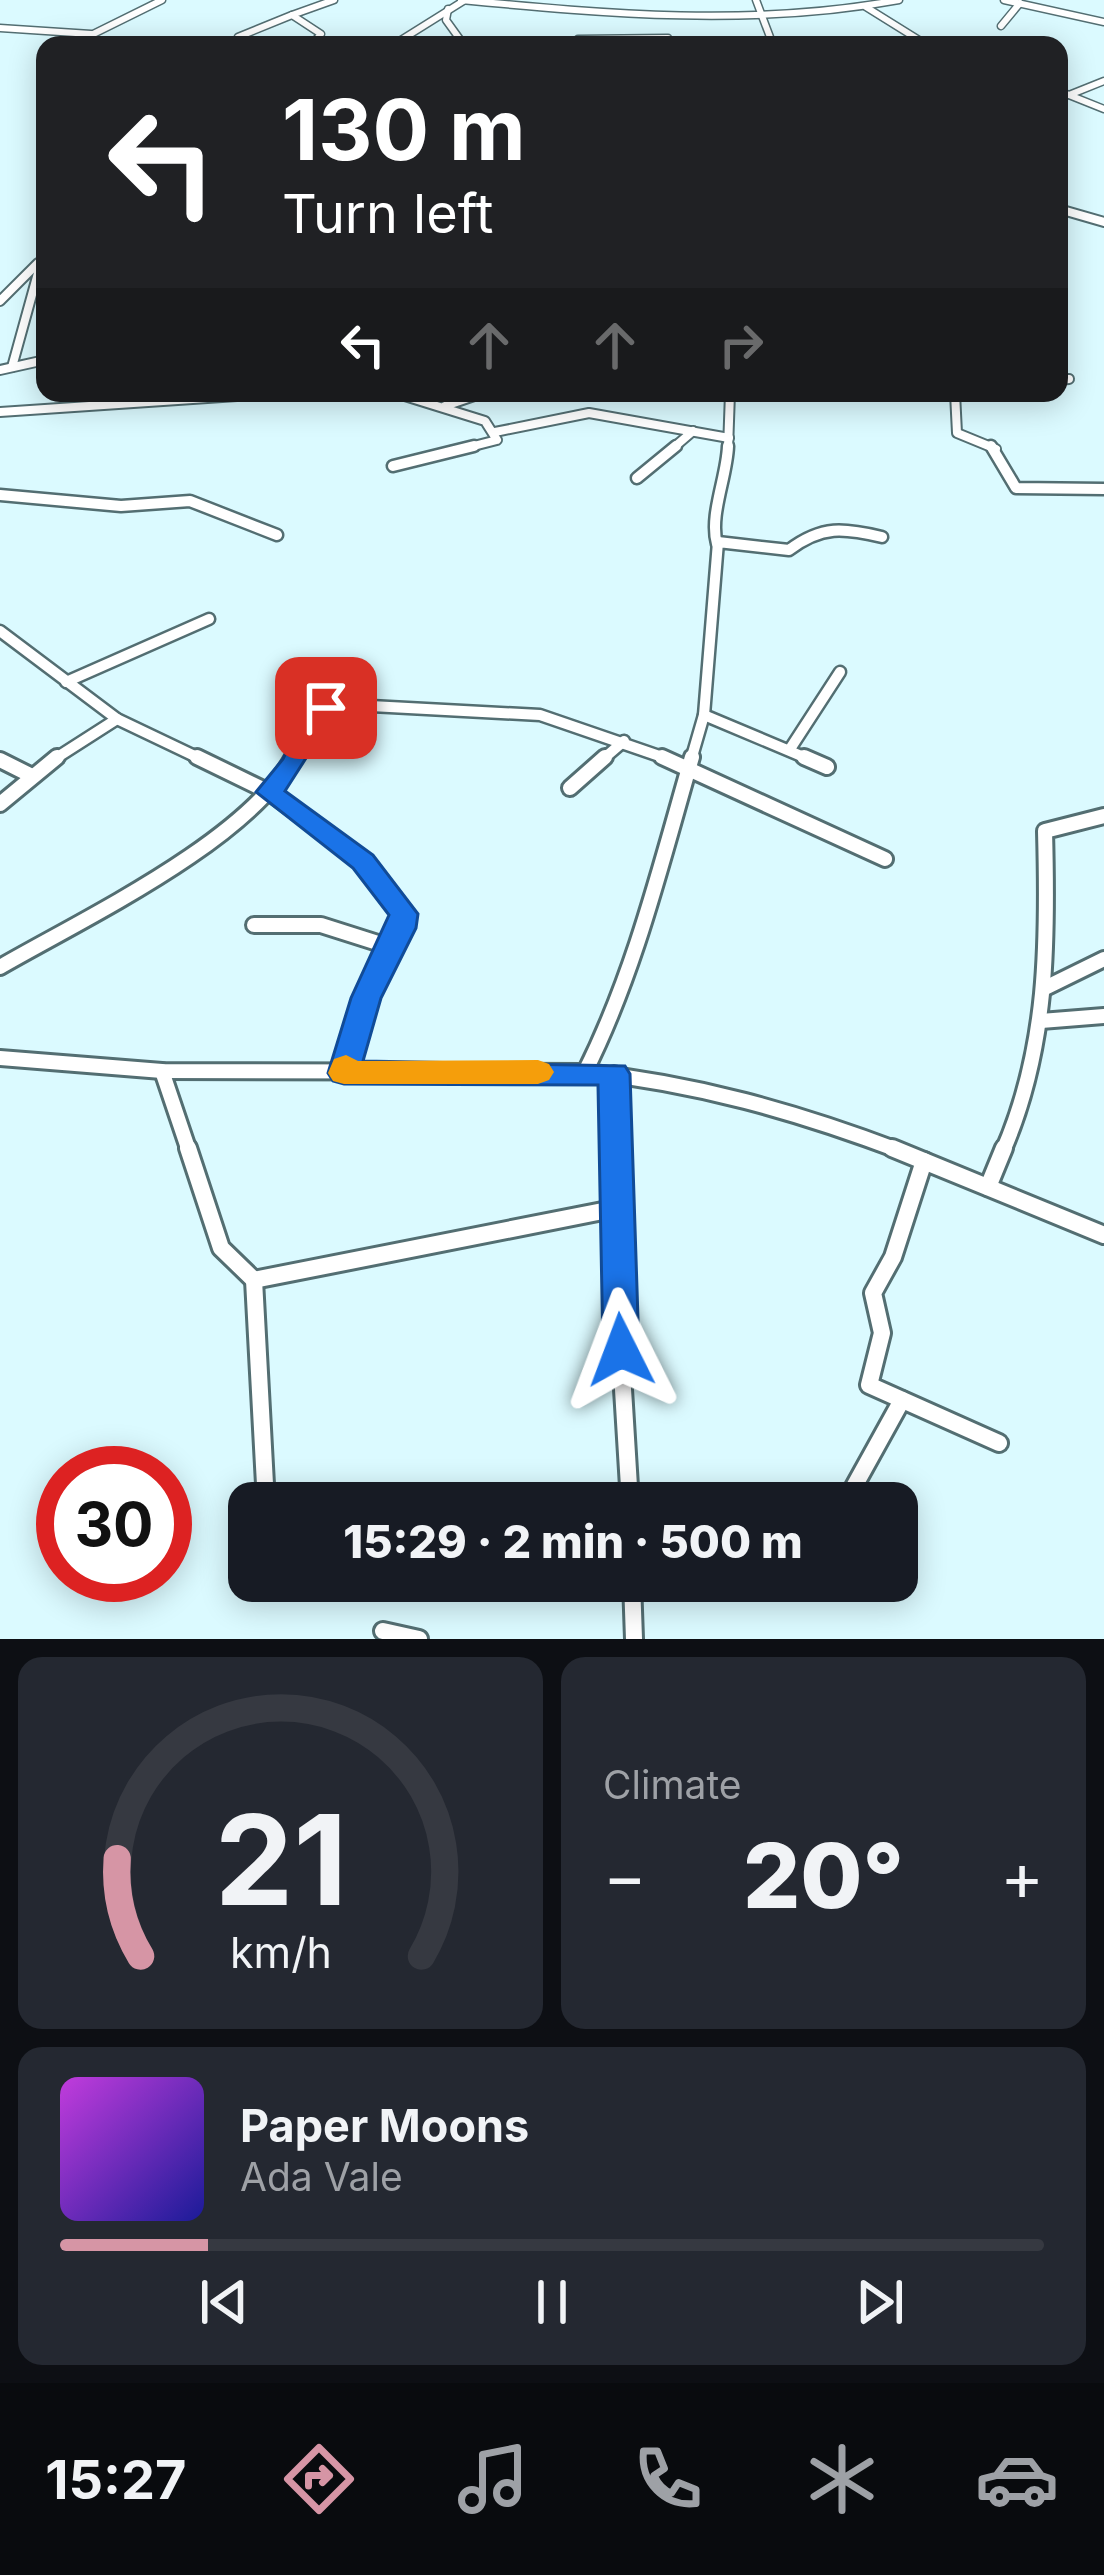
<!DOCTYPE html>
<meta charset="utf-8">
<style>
body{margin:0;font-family:Inter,sans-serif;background:#242831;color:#f1f3f6;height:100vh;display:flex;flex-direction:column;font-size:45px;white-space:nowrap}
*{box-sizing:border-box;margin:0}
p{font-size:39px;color:#9ea1a6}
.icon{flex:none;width:66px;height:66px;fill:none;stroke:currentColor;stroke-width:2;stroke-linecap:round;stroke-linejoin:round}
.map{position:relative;height:1639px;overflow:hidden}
.side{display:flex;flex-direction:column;gap:18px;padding:18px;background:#0d0f14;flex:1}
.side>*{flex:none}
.top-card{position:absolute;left:36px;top:36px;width:1032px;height:366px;border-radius:24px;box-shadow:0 6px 30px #0003;background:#202124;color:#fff;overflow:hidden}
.speed{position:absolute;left:36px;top:1446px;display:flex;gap:24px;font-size:60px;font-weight:700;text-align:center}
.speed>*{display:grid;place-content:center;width:156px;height:156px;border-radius:50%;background:#171b24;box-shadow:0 6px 30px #0003;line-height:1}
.speed .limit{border:18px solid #d22;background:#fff;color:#111}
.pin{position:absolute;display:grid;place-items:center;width:102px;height:102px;color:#fff;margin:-51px;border-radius:24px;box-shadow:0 6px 18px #0006}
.me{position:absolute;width:132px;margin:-66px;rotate:357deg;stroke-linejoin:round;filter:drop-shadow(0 0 9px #0008)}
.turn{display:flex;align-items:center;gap:42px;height:252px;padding:0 48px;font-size:54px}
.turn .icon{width:156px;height:156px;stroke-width:2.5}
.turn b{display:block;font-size:84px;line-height:102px}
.lanes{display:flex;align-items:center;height:114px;padding:0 48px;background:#0003;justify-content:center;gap:60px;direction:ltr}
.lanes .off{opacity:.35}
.big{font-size:90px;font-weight:800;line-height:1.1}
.side .widget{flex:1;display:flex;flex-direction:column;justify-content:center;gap:18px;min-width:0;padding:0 42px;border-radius:24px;background:#242831}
.side .dial{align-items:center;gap:0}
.dial svg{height:312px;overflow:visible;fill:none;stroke:#363941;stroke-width:7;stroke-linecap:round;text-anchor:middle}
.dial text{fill:#f1f3f6;stroke:none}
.song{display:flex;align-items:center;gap:36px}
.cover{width:144px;height:144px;border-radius:18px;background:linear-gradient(135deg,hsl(290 70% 55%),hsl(240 70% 35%))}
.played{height:12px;border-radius:6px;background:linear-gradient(90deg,#d695a5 15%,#363941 15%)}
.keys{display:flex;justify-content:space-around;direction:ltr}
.heat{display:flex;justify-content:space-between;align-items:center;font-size:66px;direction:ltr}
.side .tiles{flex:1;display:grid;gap:18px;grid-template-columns:1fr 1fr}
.widget:last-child{grid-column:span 2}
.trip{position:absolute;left:228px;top:1482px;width:690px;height:120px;border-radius:24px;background:#171b24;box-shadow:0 6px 30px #0003;font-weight:800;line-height:120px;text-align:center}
.tabs{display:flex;height:192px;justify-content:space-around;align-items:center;background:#090b0e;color:#9ea1a6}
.tabs .icon{width:84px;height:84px}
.tabs .current{color:#d695a5}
.tabs b{font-size:54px;color:#f1f3f6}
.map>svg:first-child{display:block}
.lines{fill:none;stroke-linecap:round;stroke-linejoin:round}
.street-far4-casing{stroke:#536e72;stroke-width:9}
.street-far3-casing{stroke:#536e72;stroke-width:12}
.street-far2-casing{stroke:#536e72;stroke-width:15}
.street-far1-casing{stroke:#536e72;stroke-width:20}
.street-casing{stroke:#536e72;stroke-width:22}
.street-far4{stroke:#fff;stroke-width:6}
.street-far3{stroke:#fff;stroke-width:8}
.street-far2{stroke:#fff;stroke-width:10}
.street-far1{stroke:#fff;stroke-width:14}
.street{stroke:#fff;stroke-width:16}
.route{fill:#1a73e8;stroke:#114b97;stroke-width:3}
.slow{fill:#f59e0b}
</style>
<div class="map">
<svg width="1104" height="1639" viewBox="0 0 1104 1639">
<rect width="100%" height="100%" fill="#dbfaff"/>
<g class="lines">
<g class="street-far4-casing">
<g id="street-far4">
<path d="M461 0C608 14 753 27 899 0"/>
<path d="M756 0 773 45"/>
<path d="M1004 0 1104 22"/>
<path d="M866 7 927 45"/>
<path d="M448 9 446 20 464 45"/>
<path d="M1001 26 1020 3"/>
<path d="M0 28 91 34"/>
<path d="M238 37 292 15"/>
<path d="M578 39 668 38"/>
<path d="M71 45 162 0"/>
<path d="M139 45H156"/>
<path d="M311 45 321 34 292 15 334 0"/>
<path d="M393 45 465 0"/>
<path d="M1059 91 1104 109"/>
<path d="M1069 95 1104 81"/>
</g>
</g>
<g class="street-far3-casing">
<g id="street-far3">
<path d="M1059 209 1104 222"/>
<path d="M0 301 38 263"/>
<path d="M12 367 43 255"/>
<path d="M0 370 45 360"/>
<path d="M1059 380 1069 379"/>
<path d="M395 393 485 421 497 440 462 449"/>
<path d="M955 393 957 433 996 449"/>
<path d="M445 406 483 393"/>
<path d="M0 412 283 393"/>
<path d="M495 432 589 413 729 438"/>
<path d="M672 449 693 431"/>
<path d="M728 449 730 393"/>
</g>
</g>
<g class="street-far2-casing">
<g id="street-far2">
<path d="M991 446 1016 488 1104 489"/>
<path d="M393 466 474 446"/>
<path d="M637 478 676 446"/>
<path d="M0 495 121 506 190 501 277 535"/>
<path d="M717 544C709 515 727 477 728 446"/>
<path d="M0 631 117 719 203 760"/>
<path d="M66 682 209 619"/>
<path d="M704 715 718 542 789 550C822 525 844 528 882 537"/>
<path d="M790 749 840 672"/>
<path d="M53 760 117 719"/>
<path d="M291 760 314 720 334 704 540 715 671 760"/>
<path d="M602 760 624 741"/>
<path d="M691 760 704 715 811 760"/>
</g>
</g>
<g class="street-far1-casing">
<g id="street-far1">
<path d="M197 757 269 792 363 861 403 914 401 928 386 951"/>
<path d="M662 757 885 859"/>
<path d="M804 757 827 767"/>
<path d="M0 760 30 775"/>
<path d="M570 788 605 757"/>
<path d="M0 804 57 757"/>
<path d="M254 925H321L384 945 386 951 344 1073"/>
<path d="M0 967C83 919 248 841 293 757"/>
<path d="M1045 988 1104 959"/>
<path d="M1041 1021 1104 1016"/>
<path d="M0 1058 162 1071 585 1072C695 1083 797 1112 900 1151"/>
<path d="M162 1071 189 1151"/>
<path d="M585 1072C635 972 661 864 692 757"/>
<path d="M614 1074 615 1151"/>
<path d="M1003 1151C1048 1048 1048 941 1045 831L1104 816"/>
</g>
</g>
<g class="street-casing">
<g id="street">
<path d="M188 1148 221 1248 254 1280 618 1208"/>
<path d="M615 1148 618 1308 630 1503"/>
<path d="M892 1148 1104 1235"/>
<path d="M924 1161 893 1257 873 1293 882 1333 869 1385 999 1443"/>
<path d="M988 1187 1004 1148"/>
<path d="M254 1280 266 1503"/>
<path d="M845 1503 902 1400"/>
<path d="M632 1581 634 1639"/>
<path d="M383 1631 419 1639"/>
</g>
</g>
<use href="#street-far4" class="street-far4"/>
<use href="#street-far3" class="street-far3"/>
<use href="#street-far2" class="street-far2"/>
<use href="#street-far1" class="street-far1"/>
<use href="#street" class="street"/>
</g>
<path class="route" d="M326 700 338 708 285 791 373 855 418 914 416 928 381 998 363 1061 625 1066 630 1074 639 1350 634 1361 621 1366 608 1361 603 1350 598 1085 344 1084 333 1081 328 1073 351 998 389 915 353 868 256 792 283 759 304 715Z"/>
<path class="slow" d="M346 1055 358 1061 538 1060 549 1064 554 1072 549 1080 538 1084H344L333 1081 328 1073 334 1059Z"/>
</svg>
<div class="speed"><div class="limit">30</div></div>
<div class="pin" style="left:326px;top:708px;background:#d93025"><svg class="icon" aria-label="arrive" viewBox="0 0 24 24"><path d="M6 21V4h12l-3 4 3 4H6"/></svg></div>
<svg class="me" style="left:621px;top:1350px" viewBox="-20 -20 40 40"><path d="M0-17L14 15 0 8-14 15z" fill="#1a73e8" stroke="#fff" stroke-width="4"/></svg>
<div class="trip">15:29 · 2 min · 500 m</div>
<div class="top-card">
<div class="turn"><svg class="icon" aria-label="left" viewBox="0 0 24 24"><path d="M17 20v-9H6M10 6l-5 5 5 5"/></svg><div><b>130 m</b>Turn left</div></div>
<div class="lanes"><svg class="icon" aria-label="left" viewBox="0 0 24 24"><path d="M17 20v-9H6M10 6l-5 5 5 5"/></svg><svg class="icon off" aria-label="ahead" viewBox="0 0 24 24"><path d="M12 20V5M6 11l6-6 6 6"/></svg><svg class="icon off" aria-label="ahead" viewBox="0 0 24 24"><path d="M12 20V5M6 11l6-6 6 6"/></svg><svg class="icon off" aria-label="right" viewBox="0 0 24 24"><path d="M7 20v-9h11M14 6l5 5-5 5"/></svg></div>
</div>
</div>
<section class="side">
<div class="tiles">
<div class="widget dial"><svg viewBox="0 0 100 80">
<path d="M14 69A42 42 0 1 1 86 69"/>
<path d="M14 69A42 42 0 0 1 8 44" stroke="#d695a5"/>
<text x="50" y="56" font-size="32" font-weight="700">21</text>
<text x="50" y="72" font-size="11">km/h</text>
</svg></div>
<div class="widget"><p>Climate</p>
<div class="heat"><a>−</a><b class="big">20°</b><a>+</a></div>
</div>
<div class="widget">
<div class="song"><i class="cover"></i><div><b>Paper Moons</b><p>Ada Vale</p></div></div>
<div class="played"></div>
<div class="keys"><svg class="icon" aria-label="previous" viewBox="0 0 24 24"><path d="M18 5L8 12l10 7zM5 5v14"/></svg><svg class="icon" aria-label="pause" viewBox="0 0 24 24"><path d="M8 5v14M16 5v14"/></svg><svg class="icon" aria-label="next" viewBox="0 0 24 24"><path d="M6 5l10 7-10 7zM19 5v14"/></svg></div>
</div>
</div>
</section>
<nav class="tabs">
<b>15:27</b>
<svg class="icon current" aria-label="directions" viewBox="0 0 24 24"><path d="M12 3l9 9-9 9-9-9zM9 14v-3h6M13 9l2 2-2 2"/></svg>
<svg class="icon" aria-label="music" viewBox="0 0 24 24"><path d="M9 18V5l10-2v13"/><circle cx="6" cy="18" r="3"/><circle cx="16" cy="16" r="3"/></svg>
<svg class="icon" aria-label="phone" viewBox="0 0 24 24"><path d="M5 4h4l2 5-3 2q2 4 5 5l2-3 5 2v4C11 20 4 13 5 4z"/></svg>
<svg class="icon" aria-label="climate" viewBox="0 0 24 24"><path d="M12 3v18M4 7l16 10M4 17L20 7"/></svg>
<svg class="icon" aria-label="car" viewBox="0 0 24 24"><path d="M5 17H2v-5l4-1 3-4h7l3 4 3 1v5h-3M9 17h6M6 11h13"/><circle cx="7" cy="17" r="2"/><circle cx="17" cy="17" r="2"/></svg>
</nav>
